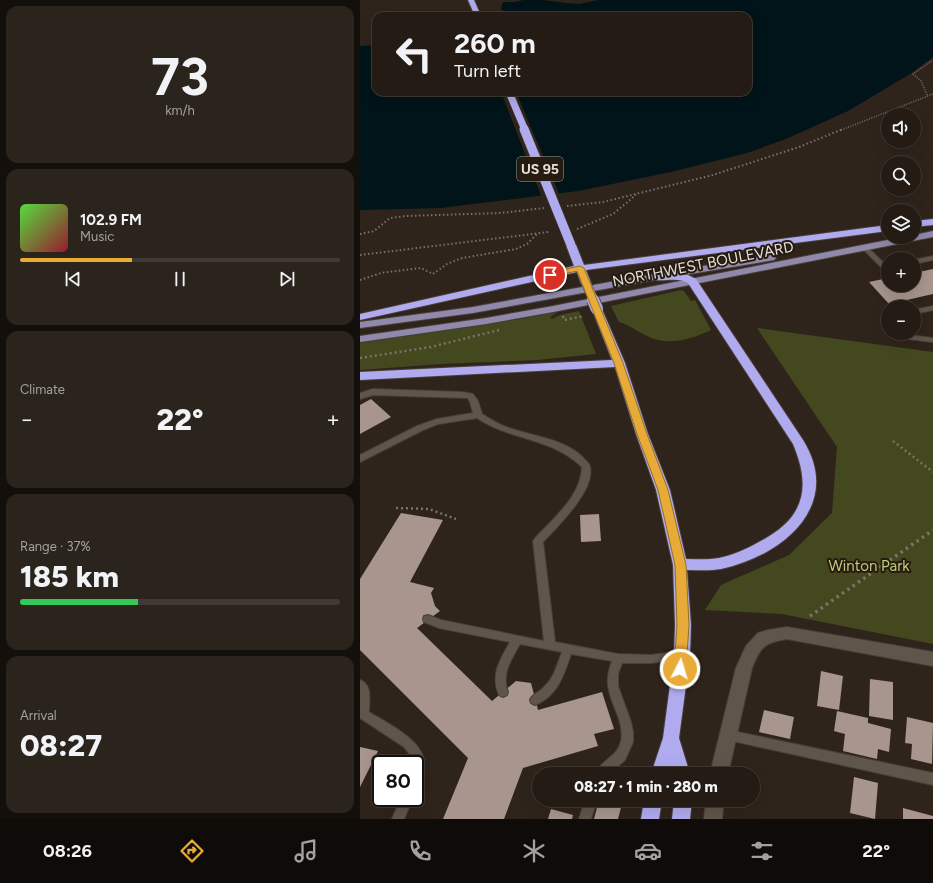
<!DOCTYPE html>
<meta charset="utf-8">
<style>
body{margin:0;font-family:Figtree,sans-serif;background:#2b241d;color:#f1f3f6;height:100vh;display:flex;flex-direction:column;font-size:15px;white-space:nowrap}
*{box-sizing:border-box;margin:0}
p{font-size:13px;color:#a3a1a0}
.icon{flex:none;width:22px;height:22px;fill:none;stroke:currentColor;stroke-width:2;stroke-linecap:round;stroke-linejoin:round}
.map{position:relative;flex:1;overflow:hidden}
.sheet{display:flex;flex-direction:column;gap:6px;padding:6px;background:#130f0b;width:360px}
.sheet>*{flex:none}
.guide{position:absolute;left:12px;top:12px;width:380px;height:84px;border-radius:12px;box-shadow:0 4px 16px #0002,0 0 0 1px #403934;background:#231b14;color:#f1f3f6;overflow:hidden}
.fabs{position:absolute;left:521px;top:108px;display:grid;gap:8px}
.fabs a{display:grid;place-items:center;width:40px;height:40px;border-radius:50%;background:#231b14;box-shadow:0 4px 16px #0002,0 0 0 1px #403934;font-size:20px}
.speed{position:absolute;left:12px;top:755px;display:flex;gap:8px;font-size:20px;font-weight:700;text-align:center}
.speed>*{display:grid;place-content:center;width:52px;height:52px;border-radius:50%;background:#231b14;box-shadow:0 4px 16px #0002,0 0 0 1px #403934;line-height:1}
.speed .limit{border:2px solid #111;border-radius:6px;background:#fff;color:#111}
.pin{position:absolute;display:grid;place-items:center;width:34px;height:34px;color:#fff;margin:-17px;border:2px solid #fff;border-radius:50%;box-shadow:0 1px 4px #0007}
.me{position:absolute;width:44px;margin:-22px;rotate:5deg;stroke-linejoin:round;filter:drop-shadow(0 0 3px #0008)}
.turn{display:flex;align-items:center;gap:14px;height:84px;padding:0 16px;font-size:18px}
.turn .icon{width:52px;height:52px;stroke-width:2.5}
.turn b{display:block;font-size:28px;line-height:34px}
.big{font-size:30px;font-weight:800;line-height:1.1}
.sheet .tile{flex:1;display:flex;flex-direction:column;justify-content:center;gap:6px;min-width:0;padding:0 14px;border-radius:12px;background:#2b241d}
.sheet .dial{align-items:center;gap:0}
.dial b{font-size:52px;line-height:1}
.song{display:flex;align-items:center;gap:12px}
.cover{width:48px;height:48px;border-radius:6px;background:linear-gradient(135deg,hsl(110 70% 55%),hsl(350 70% 35%))}
.played{height:4px;border-radius:2px;background:linear-gradient(90deg,#e9ab38 35%,#403934 35%)}
.keys{display:flex;justify-content:space-around;direction:ltr}
.heat{display:flex;justify-content:space-between;align-items:center;font-size:22px;direction:ltr}
.charge{height:6px;border-radius:3px;background:linear-gradient(90deg,#34c759 37%,#403934 0)}
.trip{position:absolute;left:172px;top:767px;width:228px;height:40px;border-radius:20px;background:#231b14;box-shadow:0 4px 16px #0002,0 0 0 1px #403934;font-weight:800;line-height:40px;text-align:center}
.menu{display:flex;height:64px;justify-content:space-around;align-items:center;background:#0e0b08;color:#a3a1a0}
.menu .icon{width:28px;height:28px}
.menu .current{color:#e9ab38}
.menu b{font-size:18px;color:#f1f3f6}
main{display:flex;flex:1;min-height:0}
.map>svg:first-child{display:block}
.green{fill:#44481f}
.water{fill:#001419}
.pier{fill:#2f241b}
.building{fill:#a7958e}
.lines{fill:none;stroke-linecap:round;stroke-linejoin:round}
.lane-casing{stroke:#494038;stroke-width:2}
.street-casing{stroke:#494038;stroke-width:2}
.primary-casing{stroke:#494038;stroke-width:2}
.highway-casing{stroke:#494038;stroke-width:2}
.path-far3{stroke:#7b726a;stroke-width:1.5;stroke-dasharray:1 1.5;stroke-linecap:butt}
.path-far2{stroke:#7b726a;stroke-width:2;stroke-dasharray:1.5 2.5;stroke-linecap:butt}
.path-far1{stroke:#7b726a;stroke-width:2.5;stroke-dasharray:2 3;stroke-linecap:butt}
.path{stroke:#7b726a;stroke-width:3.5;stroke-dasharray:2.5 4;stroke-linecap:butt}
.lane{fill:#60554a;fill-rule:evenodd}
.street{fill:#60554a;fill-rule:evenodd}
.primary{fill:#9089ac;fill-rule:evenodd}
.highway{fill:#b0abee;fill-rule:evenodd}
.highway-bridge-far2-casing{stroke:#494038;stroke-width:8;stroke-linecap:butt}
.highway-bridge-far1-casing{stroke:#494038;stroke-width:10;stroke-linecap:butt}
.highway-bridge-casing{stroke:#494038;stroke-width:14;stroke-linecap:butt}
.highway-bridge-far2{stroke:#b0abee;stroke-width:7}
.highway-bridge-far1{stroke:#b0abee;stroke-width:9}
.highway-bridge{stroke:#b0abee;stroke-width:12}
.route{fill:#e9ab38;stroke:#976f24}
.labels{text-anchor:middle;stroke-width:4;stroke-linejoin:round;paint-order:stroke}
.shield{fill:#251b11;stroke:#ada59d;stroke-width:1}
.shield-label{font-size:14px;font-weight:bold;fill:#e7e0d9}
.street-label{font-size:15px;fill:#e7e0d9;stroke:#251b11}
.park-label{font-size:15px;fill:#c1ca74;stroke:#251b11}
</style>
<main>
<section class="sheet">
<div class="tile dial"><b>73</b><p>km/h</p></div>
<div class="tile">
<div class="song"><i class="cover"></i><div><b>102.9 FM</b><p>Music</p></div></div>
<div class="played"></div>
<div class="keys"><svg class="icon" aria-label="previous" viewBox="0 0 24 24"><path d="M18 5L8 12l10 7zM5 5v14"/></svg><svg class="icon" aria-label="pause" viewBox="0 0 24 24"><path d="M8 5v14M16 5v14"/></svg><svg class="icon" aria-label="next" viewBox="0 0 24 24"><path d="M6 5l10 7-10 7zM19 5v14"/></svg></div>
</div>
<div class="tile"><p>Climate</p>
<div class="heat"><a>−</a><b class="big">22°</b><a>+</a></div>
</div>
<div class="tile"><p>Range · 37%</p><b class="big">185 km</b><div class="charge"></div></div>
<div class="tile"><p>Arrival</p><b class="big">08:27</b></div>
</section>
<div class="map">
<svg width="573" height="819" viewBox="0 0 573 819">
<rect width="100%" height="100%" fill="#2f241b"/>
<g class="green">
<path d="M321 290 324 291 331 301 335 300 351 330C331 339 309 347 287 336 277 331 269 325 259 322L251 306Z"/>
<path d="M219 311 236 354 177 360 81 364 0 370V343L149 321 198 312 190 317 192 319 200 315Z"/>
<path d="M397 328 573 352V644L422 614 345 610 361 585 429 555 472 513 477 447Z"/>
</g>
<path class="water" d="M163 0H184L205 3 220 4 238 0H573V57L550 74 488 111 426 139 387 153 311 172 218 191 81 208 0 210V46L16 45V92H388V16H151L141 9 143 2H155Z"/>
<path class="pier" d="M141 92H156L200 196 182 198Z"/>
<g class="building">
<path d="M573 269V294L529 304 509 282 528 278V285H554V273Z"/>
<path d="M11 399 31 417 0 434V405Z"/>
<path d="M41 513 83 520 50 582 74 588 71 593 75 606 80 611 57 628 132 701 156 681 171 683 178 710 242 692 254 729 234 734 238 746 163 768 144 819H83L108 758 0 650V579Z"/>
<path d="M239 514 241 541 221 542 220 515Z"/>
<path d="M461 671 483 676 479 710 457 706Z"/>
<path d="M510 679 533 682V720L509 716Z"/>
<path d="M404 710 434 717 430 739 399 732Z"/>
<path d="M477 711 508 718V723L531 729 529 752 518 749 517 759 483 751 485 734 474 731Z"/>
<path d="M547 717 573 723 572 764 551 759 552 744 545 743Z"/>
<path d="M0 747 18 751 0 787Z"/>
<path d="M494 777 518 783 515 819 490 813Z"/>
<path d="M239 800H263L258 819H234Z"/>
<path d="M543 808 573 816V819H543Z"/>
<path d="M191 809 213 815 212 819H188Z"/>
</g>
<g class="lines">
<g class="lane-casing">
<g id="lane">
<path d="M504 245 506 246 526 265H528V269H523L501 247Z"/>
<path d="M573 256V260L554 264V260Z"/>
<path d="M573 306V310L554 314V310Z"/>
<path d="M531 333 573 338V342L539 338Z"/>
<path d="M13 389 102 392 113 394 118 401 122 414C130 419 139 425 149 428 172 436 198 438 218 453 222 456 225 460 229 464 239 487 197 527 183 542L195 642 258 654 291 655 322 651 326 652 327 655 326 658 322 659 291 663H262L258 674V686L271 722 273 732V742L265 760 249 774H235C241 760 258 757 261 741 265 721 250 705 248 685 247 677 249 669 252 661L211 654C204 675 197 697 175 705L171 703 170 700C172 694 180 692 184 687 194 678 197 665 202 652L160 644C151 660 141 674 148 692L147 695 143 697 139 695C130 675 140 660 150 642L79 628 64 622 63 619 64 616 68 615 81 620 184 641 173 541C177 535 183 530 188 525 204 508 221 491 222 467 191 437 151 441 117 418L78 424 63 430 0 462V455L57 426 77 419 113 413 110 402 108 398 13 395 0 399V393Z"/>
<path d="M0 680C13 685 9 701 9 712 25 722 66 741 64 765 64 771 61 778 59 783L55 785V764H53L51 756 44 747 0 718Z"/>
<path d="M368 730 573 773V785L368 740 364 739 362 735 364 731Z"/>
<path d="M41 798H53L44 819H32Z"/>
<path d="M225 800H237L231 819H219Z"/>
</g>
</g>
<g class="street-casing">
<g id="street">
<path d="M427 627 573 652V666L427 639C404 643 401 646 392 668L368 774H350L376 668 386 646 398 633 408 630Z"/>
<path d="M346 800H364L362 819H344Z"/>
</g>
</g>
<g class="primary-casing">
<g id="primary">
<path d="M573 231V237L193 312 126 324 0 342V336L126 318 193 306 543 237H554V235Z"/>
<path d="M411 255 416 258 414 260 294 280 113 313 0 328V322L113 307 294 274Z"/>
</g>
</g>
<g class="highway-casing">
<g id="highway">
<path d="M108 0H114L121 16H115Z"/>
<path d="M573 219V225L554 227V221Z"/>
<path d="M528 225V231L226 270 231 283 226 286 221 283 217 272 0 320V314L214 266 206 245 211 242 216 245 224 265Z"/>
<path d="M314 273 328 275 336 279 443 440C484 506 422 556 361 569 350 571 338 570 327 570L331 625 330 655 319 738 330 774H312L311 768 309 774H291L303 738 314 655 315 625 313 565 296 490 276 434 255 367 0 380V372L252 360 232 309 233 307H241L265 363 288 434 310 490 326 559C337 559 348 560 359 558 373 555 387 549 399 542 444 519 452 489 433 444L328 283C316 275 297 285 289 277L294 274Z"/>
<path d="M284 800H302L299 819H281Z"/>
<path d="M314 800H332L330 819H312Z"/>
</g>
</g>
<g class="path-far3">
<path d="M567 95 561 81 553 74 573 60"/>
<path d="M481 130 573 94"/>
</g>
<g class="path-far2">
<path d="M207 206 243 202 353 175 439 147 483 129"/>
<path d="M217 229 253 214 276 195"/>
<path d="M0 234 14 231 30 218 46 216 141 213 184 208"/>
<path d="M0 255 189 232"/>
<path d="M0 280 21 273 61 268 73 274 87 264 102 258 156 249 167 244 178 233"/>
</g>
<g class="path-far1">
<path d="M203 316 204 320 224 316"/>
<path d="M0 358 71 347 139 330"/>
<path d="M533 441 573 472"/>
<path d="M36 508 69 509 96 519"/>
</g>
<path class="path" d="M450 616 573 530"/>
<use href="#lane" class="lane"/>
<use href="#street" class="street"/>
<use href="#primary" class="primary"/>
<use href="#highway" class="highway"/>
<g class="highway-bridge-far2-casing">
<path id="highway-bridge-far2" d="M149 92 165 130"/>
</g>
<g class="highway-bridge-far1-casing">
<g id="highway-bridge-far1">
<path d="M164 129 211 245"/>
<path d="M226 283 234 301"/>
</g>
</g>
<g class="highway-bridge-casing">
<path id="highway-bridge" d="M233 300 237 309"/>
</g>
<use href="#highway-bridge-far2" class="highway-bridge-far2"/>
<use href="#highway-bridge-far1" class="highway-bridge-far1"/>
<use href="#highway-bridge" class="highway-bridge"/>
</g>
<path class="route" d="M220 266 224 268 263 363 287 434 308 490 326 565 329 625 326 669 325 673 320 674 316 673 314 669 317 625 315 565 298 490 277 434 254 363 217 271 190 277 186 275 187 273Z"/>
<g class="labels">
<rect class="shield" x="157" y="157" width="46" height="24" rx="3"/>
<g class="shield-label">
<text x="180" y="174">US 95</text>
</g>
<g class="street-label">
<text transform="translate(343 264) rotate(-11)" y="5">NORTHWEST BOULEVARD</text>
</g>
<g class="park-label">
<text x="509" y="571">Winton Park</text>
</g>
</g>
</svg>
<div class="fabs">
<a><svg class="icon" aria-label="sound" viewBox="0 0 24 24"><path d="M4 9h4l5-4v14l-5-4H4zM17 9q2 3 0 6"/></svg></a>
<a><svg class="icon" aria-label="search" viewBox="0 0 24 24"><circle cx="10" cy="10" r="6"/><path d="M15 15l6 6"/></svg></a>
<a><svg class="icon" aria-label="layers" viewBox="0 0 24 24"><path d="M12 4l9 5-9 5-9-5zM3 14l9 5 9-5"/></svg></a>
<a>+</a>
<a>−</a>
</div>
<div class="speed"><div class="limit">80</div></div>
<div class="pin" style="left:190px;top:275px;background:#d93025"><svg class="icon" aria-label="arrive" viewBox="0 0 24 24"><path d="M6 21V4h12l-3 4 3 4H6"/></svg></div>
<svg class="me" style="left:320px;top:669px" viewBox="-20 -20 40 40"><circle r="17" fill="#e9ab38" stroke="#fff" stroke-width="3"/><path d="M0-11L8 9 0 5-8 9z" fill="#fff"/></svg>
<div class="trip">08:27 · 1 min · 280 m</div>
<div class="guide">
<div class="turn"><svg class="icon" aria-label="left" viewBox="0 0 24 24"><path d="M17 20v-9H6M10 6l-5 5 5 5"/></svg><div><b>260 m</b>Turn left</div></div>
</div>
</div>
</main>
<nav class="menu">
<b>08:26</b>
<svg class="icon current" aria-label="directions" viewBox="0 0 24 24"><path d="M12 3l9 9-9 9-9-9zM9 14v-3h6M13 9l2 2-2 2"/></svg>
<svg class="icon" aria-label="music" viewBox="0 0 24 24"><path d="M9 18V5l10-2v13"/><circle cx="6" cy="18" r="3"/><circle cx="16" cy="16" r="3"/></svg>
<svg class="icon" aria-label="phone" viewBox="0 0 24 24"><path d="M5 4h4l2 5-3 2q2 4 5 5l2-3 5 2v4C11 20 4 13 5 4z"/></svg>
<svg class="icon" aria-label="climate" viewBox="0 0 24 24"><path d="M12 3v18M4 7l16 10M4 17L20 7"/></svg>
<svg class="icon" aria-label="car" viewBox="0 0 24 24"><path d="M5 17H2v-5l4-1 3-4h7l3 4 3 1v5h-3M9 17h6M6 11h13"/><circle cx="7" cy="17" r="2"/><circle cx="17" cy="17" r="2"/></svg>
<svg class="icon" aria-label="filters" viewBox="0 0 24 24"><path d="M4 7h16M4 17h16"/><circle cx="9" cy="7" r="2"/><circle cx="15" cy="17" r="2"/></svg>
<b>22°</b>
</nav>
